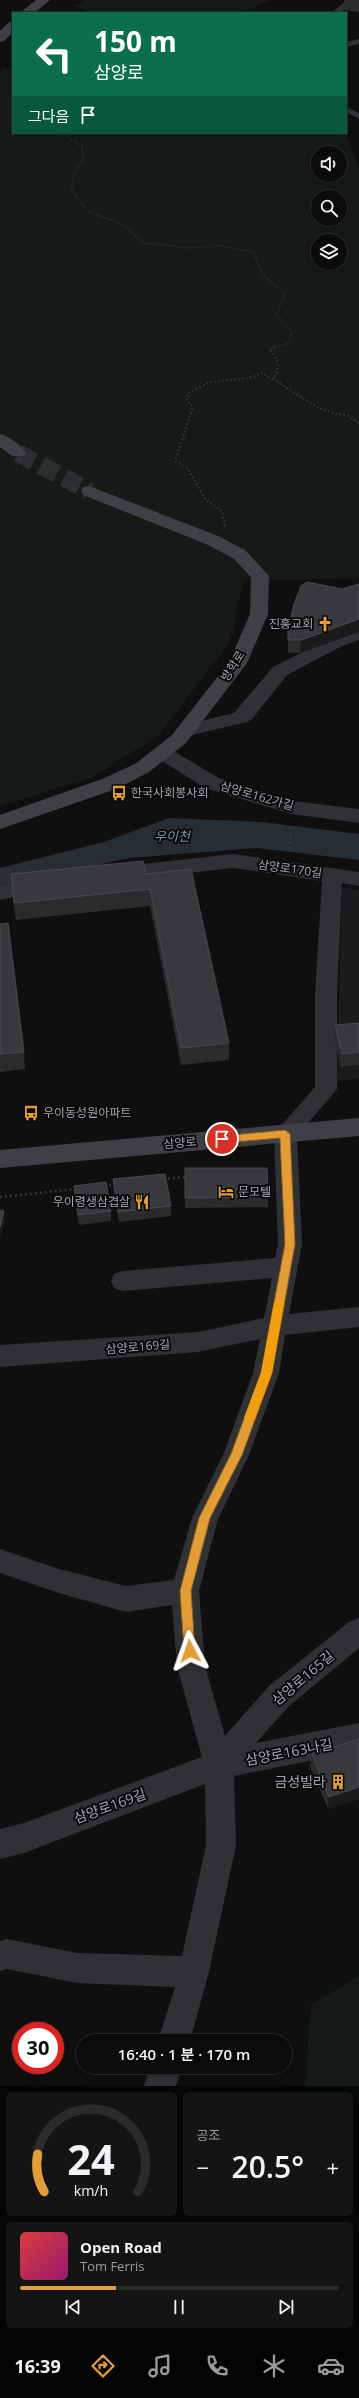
<!DOCTYPE html>
<html lang="ko">
<meta charset="utf-8">
<style>
body{margin:0;font-family:"Open Sans","Noto Sans KR",sans-serif;background:#141415;color:#f1f3f6;height:100vh;display:flex;flex-direction:column;font-size:15px;white-space:nowrap}
*{box-sizing:border-box;margin:0}
p{font-size:13px;color:#9a9b9d}
.icon{flex:none;width:22px;height:22px;fill:none;stroke:currentColor;stroke-width:2;stroke-linecap:round;stroke-linejoin:round}
.map{position:relative;height:2086px;overflow:hidden}
.details{display:flex;flex-direction:column;gap:6px;padding:6px;background:#060607;flex:1}
.details>*{flex:none}
.guide{position:absolute;left:12px;top:12px;width:335px;height:122px;border-radius:0px;box-shadow:0 2px 6px #0003,0 0 0 1px #2b2b2d;background:#0b6e4f;color:#fff;overflow:hidden}
.tools{position:absolute;left:311px;top:146px;display:grid;gap:8px}
.tools a{display:grid;place-items:center;width:36px;height:36px;border-radius:50%;background:#0b0b0c;box-shadow:0 2px 6px #0003,0 0 0 1px #2b2b2d;font-size:20px}
.speed{position:absolute;left:12px;top:2022px;display:flex;gap:8px;font-size:20px;font-weight:700;text-align:center}
.speed>*{display:grid;place-content:center;width:52px;height:52px;border-radius:50%;background:#0b0b0c;box-shadow:0 2px 6px #0003,0 0 0 1px #2b2b2d;line-height:1}
.speed .limit{border:6px solid #d22;background:#fff;color:#111}
.pin{position:absolute;display:grid;place-items:center;width:34px;height:34px;color:#fff;margin:-17px;border:2px solid #fff;border-radius:50%;box-shadow:0 1px 4px #0007}
.me{position:absolute;width:44px;margin:-22px;rotate:356deg;stroke-linejoin:round;filter:drop-shadow(0 0 3px #0008)}
.turn{display:flex;align-items:center;gap:14px;height:84px;padding:0 16px;font-size:18px}
.turn .icon{width:52px;height:52px;stroke-width:2.5}
.turn b{display:block;font-size:28px;line-height:34px}
.then{display:flex;align-items:center;height:38px;padding:0 16px;background:#0003;gap:8px;font-size:15px}
.big{font-size:30px;font-weight:600;line-height:1.1}
.details .card{flex:1;display:flex;flex-direction:column;justify-content:center;gap:6px;min-width:0;padding:0 14px;border-radius:6px;background:#141415}
.details .dial{align-items:center;gap:0}
.dial svg{height:104px;overflow:visible;fill:none;stroke:#2b2b2d;stroke-width:7;stroke-linecap:round;text-anchor:middle}
.dial text{fill:#f1f3f6;stroke:none}
.song{display:flex;align-items:center;gap:12px}
.cover{width:48px;height:48px;border-radius:6px;background:linear-gradient(135deg,hsl(0 70% 55%),hsl(320 70% 35%))}
.played{height:4px;border-radius:2px;background:linear-gradient(90deg,#e49d34 30%,#2b2b2d 30%)}
.keys{display:flex;justify-content:space-around;direction:ltr}
.heat{display:flex;justify-content:space-between;align-items:center;font-size:22px;direction:ltr}
.details .tiles{flex:1;display:grid;gap:6px;grid-template-columns:1fr 1fr}
.card:last-child{grid-column:span 2}
.trip{position:absolute;left:76px;top:2034px;width:216px;height:40px;border-radius:20px;background:#0b0b0c;box-shadow:0 2px 6px #0003,0 0 0 1px #2b2b2d;font-weight:600;line-height:40px;text-align:center}
.dock{display:flex;height:64px;justify-content:space-around;align-items:center;background:#040405;color:#9a9b9d}
.dock .icon{width:28px;height:28px}
.dock .on{color:#e49d34}
.dock b{font-size:18px;color:#f1f3f6}
.map>svg:first-child{display:block}
.built{fill:#1b1b1d}
.green{fill:#161a16;fill-rule:evenodd}
.water{fill:#272e33}
.lines{fill:none;stroke-linecap:round;stroke-linejoin:round}
.secondary-tunnel{stroke:#2c2d30;stroke-width:18;stroke-dasharray:18 8;stroke-linecap:butt}
.path-far2{stroke:#36383c;stroke-width:1.5;stroke-dasharray:1 2;stroke-linecap:butt}
.path-far1{stroke:#36383c;stroke-width:2;stroke-dasharray:1.5 2.5;stroke-linecap:butt}
.path{stroke:#36383c;stroke-width:2.5;stroke-dasharray:2 3;stroke-linecap:butt}
.service{fill:#303135;fill-rule:evenodd}
.minor{fill:#303135;fill-rule:evenodd}
.secondary{fill:#3f4045;fill-rule:evenodd}
.wall{fill:#2b2b2e}
.shaded-wall{fill:#1a1a1c}
.building{fill:#38393c;stroke:#484a4e}
.route{fill:#e49d34;stroke:#946622}
.slow{fill:#f59e0b}
.labels{text-anchor:middle;stroke-width:4;stroke-linejoin:round;paint-order:stroke}
.poi-label{font-size:12px;fill:#a1a7b0;stroke:#0a0a0b;text-anchor:start}
.street-label{font-size:12px;fill:#a1a7b0;stroke:#0a0a0b}
.water-label{font-size:13px;font-style:italic;fill:#7996aa;stroke:#0a0a0b}
.near-street-label{font-size:14px;fill:#a1a7b0;stroke:#0a0a0b}
.near-poi-label{font-size:14px;fill:#a1a7b0;stroke:#0a0a0b;text-anchor:end}
</style>
<div class="map">
<svg width="359" height="2086" viewBox="0 0 359 2086">
<rect width="100%" height="100%" fill="#0f0f10"/>
<path class="built" d="M342 887 359 890V1079L337 1081Z"/>
<g class="green">
<path d="M84 0H270L241 13H93L74 6Z"/>
<path d="M3 68 13 70V133H345L359 168V578L243 581 230 642 159 735 93 777 0 806V73ZM318 153H340V175H318ZM318 197H340V219H318ZM318 241H340V263H318Z"/>
<path d="M359 1976V2086H305L311 2005Z"/>
</g>
<path class="water" d="M169 818 262 822 359 834V860L256 848 129 858 0 886V868L104 842Z"/>
<g class="lines">
<path class="secondary-tunnel" d="M18 453 89 491"/>
<path class="path-far2" d="M61 133 82 146 83 160 75 171 71 188 87 211 122 224 144 243 187 248 220 246 253 252 263 275 285 294 276 315 292 331 289 343 271 348"/>
<g class="path-far1">
<path d="M273 379 318 408 337 414 347 415 359 423"/>
<path d="M225 526 222 511 206 500 188 469 175 461 193 407 187 401 188 393 210 382 249 378 262 373 273 379C281 367 279 359 269 349L275 347"/>
</g>
<g class="path">
<path d="M289 849 291 826"/>
<path d="M163 1179 186 1177"/>
<path d="M104 1186 117 1184"/>
<path d="M0 1197 77 1189"/>
</g>
<g class="service">
<path d="M347 0H356L340 13H331Z"/>
<path d="M359 39V44L346 47V42Z"/>
<path d="M346 107 359 113V119L346 112Z"/>
</g>
<g class="minor">
<path d="M359 628V640L342 646 287 675 252 719 247 722 188 736 181 734 179 730 181 726 234 713 273 667 330 638Z"/>
<path d="M163 747 170 749 219 778 293 801 359 809V823L292 814 205 788 156 757 153 753 156 749Z"/>
<path d="M233 854 359 872V886L342 883 337 995V1089L297 1136 302 1244 289 1314 359 1307V1327L285 1335 279 1373 249 1455 218 1519 199 1591 205 1666 225 1736 269 1686 349 1622 359 1618V1648L289 1706 256 1743 359 1723V1751L234 1776 236 1845 209 1972 190 2041H158L175 1987 77 1983 7 1969 0 1971V1941L7 1939 77 1953 182 1956 206 1845 205 1784 24 1853 0 1859V1829L24 1823 202 1757 177 1666 172 1605 126 1612 59 1593 0 1573V1549L59 1569 126 1586 174 1580 192 1518 224 1453 253 1373 260 1339 198 1352 0 1367V1345L198 1332 264 1318 272 1278 123 1291 114 1288 111 1281 114 1274 123 1271 275 1258 278 1244 274 1134 315 1087V995L322 881 233 868 116 881 109 879 106 874 109 869 116 867Z"/>
<path d="M40 877 47 879 50 884 47 889 0 900V886Z"/>
<path d="M150 2067H182L176 2086H144Z"/>
</g>
<g class="secondary">
<path d="M36 0H50L34 13H20Z"/>
<path d="M13 21V32L4 41 0 42V31L9 22Z"/>
<path d="M0 434C9 436 21 445 26 453L24 456H12L0 447Z"/>
<path d="M89 486 218 536 245 550 269 576 268 614 247 663 186 743 149 772 116 789 0 829V815L102 779 135 764 172 735 229 662 250 614 251 577 233 558 206 544 83 495 81 491 83 487Z"/>
<path d="M359 1118V1136L0 1168V1150Z"/>
</g>
</g>
<g class="wall">
<path d="M344 0H359V12L343 10Z"/>
<path d="M359 584V632L300 653H288V630L342 589Z"/>
<path d="M11 874H146L229 1043V1060L181 1065 150 906 16 920 12 892Z"/>
<path d="M0 924 24 1052 25 1069 0 1072Z"/>
<path d="M359 1023V1065L341 1067 334 1038 335 1025Z"/>
<path d="M185 1168 268 1197V1207L185 1208Z"/>
<path d="M113 1179 171 1206V1216L119 1222 114 1189Z"/>
<path d="M74 1186 111 1211V1221L79 1225 75 1195Z"/>
<path d="M359 1739V1799L328 1809 310 1766 312 1754Z"/>
</g>
<g class="shaded-wall">
<path d="M359 619V632L300 653 301 640Z"/>
<path d="M4 1211 5 1221 0 1241V1227Z"/>
<path d="M359 1787V1799L328 1809 329 1797Z"/>
</g>
<g class="building">
<path d="M307 582 342 589 359 584V619L301 640H288V630L294 604 301 586Z"/>
<path d="M143 861 146 874 191 869 229 1043 181 1048 150 889 14 903 11 874Z"/>
<path d="M8 923 24 1052 0 1054V924Z"/>
<path d="M359 1023V1052L342 1054 335 1025Z"/>
<path d="M185 1168H267L268 1197 185 1198Z"/>
<path d="M165 1174 171 1206 118 1212 113 1179Z"/>
<path d="M106 1182 111 1211 78 1215 74 1186Z"/>
<path d="M0 1210 4 1211 0 1227Z"/>
<path d="M359 1739V1787L329 1797 312 1754Z"/>
</g>
<path class="route" d="M285 1130 290 1134 295 1244 272 1373 242 1455 210 1518 191 1591 195 1651 190 1656 184 1651 180 1591 199 1518 231 1454 261 1373 285 1244 280 1138 222 1143 217 1139 222 1136Z"/>
<path class="slow" d="M279 1298 284 1303 272 1373 255 1418 250 1423 244 1418 261 1373 274 1303Z"/>
<defs>
<g id="church-bare" transform="scale(1.2)"><path d="M-1.2-6h2.4v3.5h3.3v2.4h-3.3V6h-2.4V-.1h-3.3v-2.4h3.3Z" fill="#e49d34" stroke="#0a0a0b" stroke-width="2.5" paint-order="stroke"/></g>
<g id="bus-bare" transform="scale(1.2)"><path d="M-5-6H5V4H4V6H2V4H-2V6H-4V4H-5ZM-3.5-4V0h7V-4ZM-3.5 1.2v1.5H-2V1.2ZM2 1.2v1.5H3.5V1.2Z" fill="#e49d34" stroke="#0a0a0b" stroke-width="2.5" paint-order="stroke"/></g>
<g id="hotel-bare" transform="scale(1.2)"><path d="M-6-4.5h1.5V1H6V5H4.5V3h-9V5H-6ZM-4 0a1.8 1.8 0 1 1 3.6 0ZM.5 0V-2.5h3Q6-2.5 6 0Z" fill="#e49d34" stroke="#0a0a0b" stroke-width="2.5" paint-order="stroke"/></g>
<g id="restaurant-bare" transform="scale(1.2)"><path d="M-5-6h1v4h1v-4h1v4h1v-4h1v5L-1.5 .5V6h-2V.5L-5-1ZM5-6V6H3V1.5H1.5Q1.5-4 5-6Z" fill="#e49d34" stroke="#0a0a0b" stroke-width="2.5" paint-order="stroke"/></g>
<g id="building-bare" transform="scale(1.2)"><path d="M-4-6H4V6H1V3H-1V6H-4ZM-2.5-4.3h1.7v1.8h-1.7ZM.8-4.3h1.7v1.8H.8ZM-2.5-1h1.7V.8h-1.7ZM.8-1h1.7V.8H.8Z" fill="#e49d34" stroke="#0a0a0b" stroke-width="2.5" paint-order="stroke"/></g>
</defs>
<g fill-rule="evenodd">
<use href="#church-bare" x="325" y="624"/>
<use href="#bus-bare" x="119" y="793"/>
<use href="#bus-bare" x="31" y="1113"/>
<use href="#hotel-bare" x="226" y="1192"/>
<use href="#restaurant-bare" x="142" y="1202"/>
<use href="#building-bare" x="338" y="1782"/>
</g>
<g class="labels">
<g class="poi-label">
<text x="313" y="628" text-anchor="end">진흥교회</text>
<text x="131" y="797">한국사회봉사회</text>
<text x="43" y="1117">우이동성원아파트</text>
<text x="238" y="1196">문모텔</text>
<text x="130" y="1206" text-anchor="end">우이령생삼겹살</text>
</g>
<g class="street-label">
<text transform="translate(233 666) rotate(-58)" y="4">방학로</text>
<text transform="translate(257 796) rotate(16)" y="4">삼양로162가길</text>
<text transform="translate(290 869) rotate(8)" y="4">삼양로170길</text>
<text transform="translate(180 1143) rotate(-5)" y="4">삼양로</text>
<text transform="translate(138 1347) rotate(-5)" y="4">삼양로169길</text>
</g>
<g class="water-label">
<text x="172" y="841">우이천</text>
</g>
<g class="near-street-label">
<text transform="translate(303 1678) rotate(-40)" y="5">삼양로165길</text>
<text transform="translate(289 1752) rotate(-11)" y="5">삼양로163나길</text>
<text transform="translate(110 1806) rotate(-20)" y="5">삼양로169길</text>
</g>
<g class="near-poi-label">
<text x="326" y="1787">금성빌라</text>
</g>
</g>
</svg>
<div class="tools">
<a><svg class="icon" aria-label="sound" viewBox="0 0 24 24"><path d="M4 9h4l5-4v14l-5-4H4zM17 9q2 3 0 6"/></svg></a>
<a><svg class="icon" aria-label="search" viewBox="0 0 24 24"><circle cx="10" cy="10" r="6"/><path d="M15 15l6 6"/></svg></a>
<a><svg class="icon" aria-label="layers" viewBox="0 0 24 24"><path d="M12 4l9 5-9 5-9-5zM3 14l9 5 9-5"/></svg></a>
</div>
<div class="speed"><div class="limit">30</div></div>
<div class="pin" style="left:222px;top:1139px;background:#d93025"><svg class="icon" aria-label="arrive" viewBox="0 0 24 24"><path d="M6 21V4h12l-3 4 3 4H6"/></svg></div>
<svg class="me" style="left:190px;top:1651px" viewBox="-20 -20 40 40"><path d="M0-17L14 15 0 8-14 15z" fill="#e49d34" stroke="#fff" stroke-width="4"/></svg>
<div class="trip">16:40 · 1 분 · 170 m</div>
<div class="guide">
<div class="turn"><svg class="icon" aria-label="left" viewBox="0 0 24 24"><path d="M17 20v-9H6M10 6l-5 5 5 5"/></svg><div><b>150 m</b>삼양로</div></div>
<div class="then">그다음<svg class="icon" aria-label="arrive" viewBox="0 0 24 24"><path d="M6 21V4h12l-3 4 3 4H6"/></svg></div>
</div>
</div>
<section class="details">
<div class="tiles">
<div class="card dial"><svg viewBox="0 0 100 80">
<path d="M14 69A42 42 0 1 1 86 69"/>
<path d="M14 69A42 42 0 0 1 9 40" stroke="#e49d34"/>
<text x="50" y="56" font-size="32" font-weight="700">24</text>
<text x="50" y="72" font-size="11">km/h</text>
</svg></div>
<div class="card"><p>공조</p>
<div class="heat"><a>−</a><b class="big">20.5°</b><a>+</a></div>
</div>
<div class="card">
<div class="song"><i class="cover"></i><div><b>Open Road</b><p>Tom Ferris</p></div></div>
<div class="played"></div>
<div class="keys"><svg class="icon" aria-label="previous" viewBox="0 0 24 24"><path d="M18 5L8 12l10 7zM5 5v14"/></svg><svg class="icon" aria-label="pause" viewBox="0 0 24 24"><path d="M8 5v14M16 5v14"/></svg><svg class="icon" aria-label="next" viewBox="0 0 24 24"><path d="M6 5l10 7-10 7zM19 5v14"/></svg></div>
</div>
</div>
</section>
<nav class="dock">
<b>16:39</b>
<svg class="icon on" aria-label="directions" viewBox="0 0 24 24"><path d="M12 3l9 9-9 9-9-9zM9 14v-3h6M13 9l2 2-2 2"/></svg>
<svg class="icon" aria-label="music" viewBox="0 0 24 24"><path d="M9 18V5l10-2v13"/><circle cx="6" cy="18" r="3"/><circle cx="16" cy="16" r="3"/></svg>
<svg class="icon" aria-label="phone" viewBox="0 0 24 24"><path d="M5 4h4l2 5-3 2q2 4 5 5l2-3 5 2v4C11 20 4 13 5 4z"/></svg>
<svg class="icon" aria-label="climate" viewBox="0 0 24 24"><path d="M12 3v18M4 7l16 10M4 17L20 7"/></svg>
<svg class="icon" aria-label="car" viewBox="0 0 24 24"><path d="M5 17H2v-5l4-1 3-4h7l3 4 3 1v5h-3M9 17h6M6 11h13"/><circle cx="7" cy="17" r="2"/><circle cx="17" cy="17" r="2"/></svg>
</nav>
